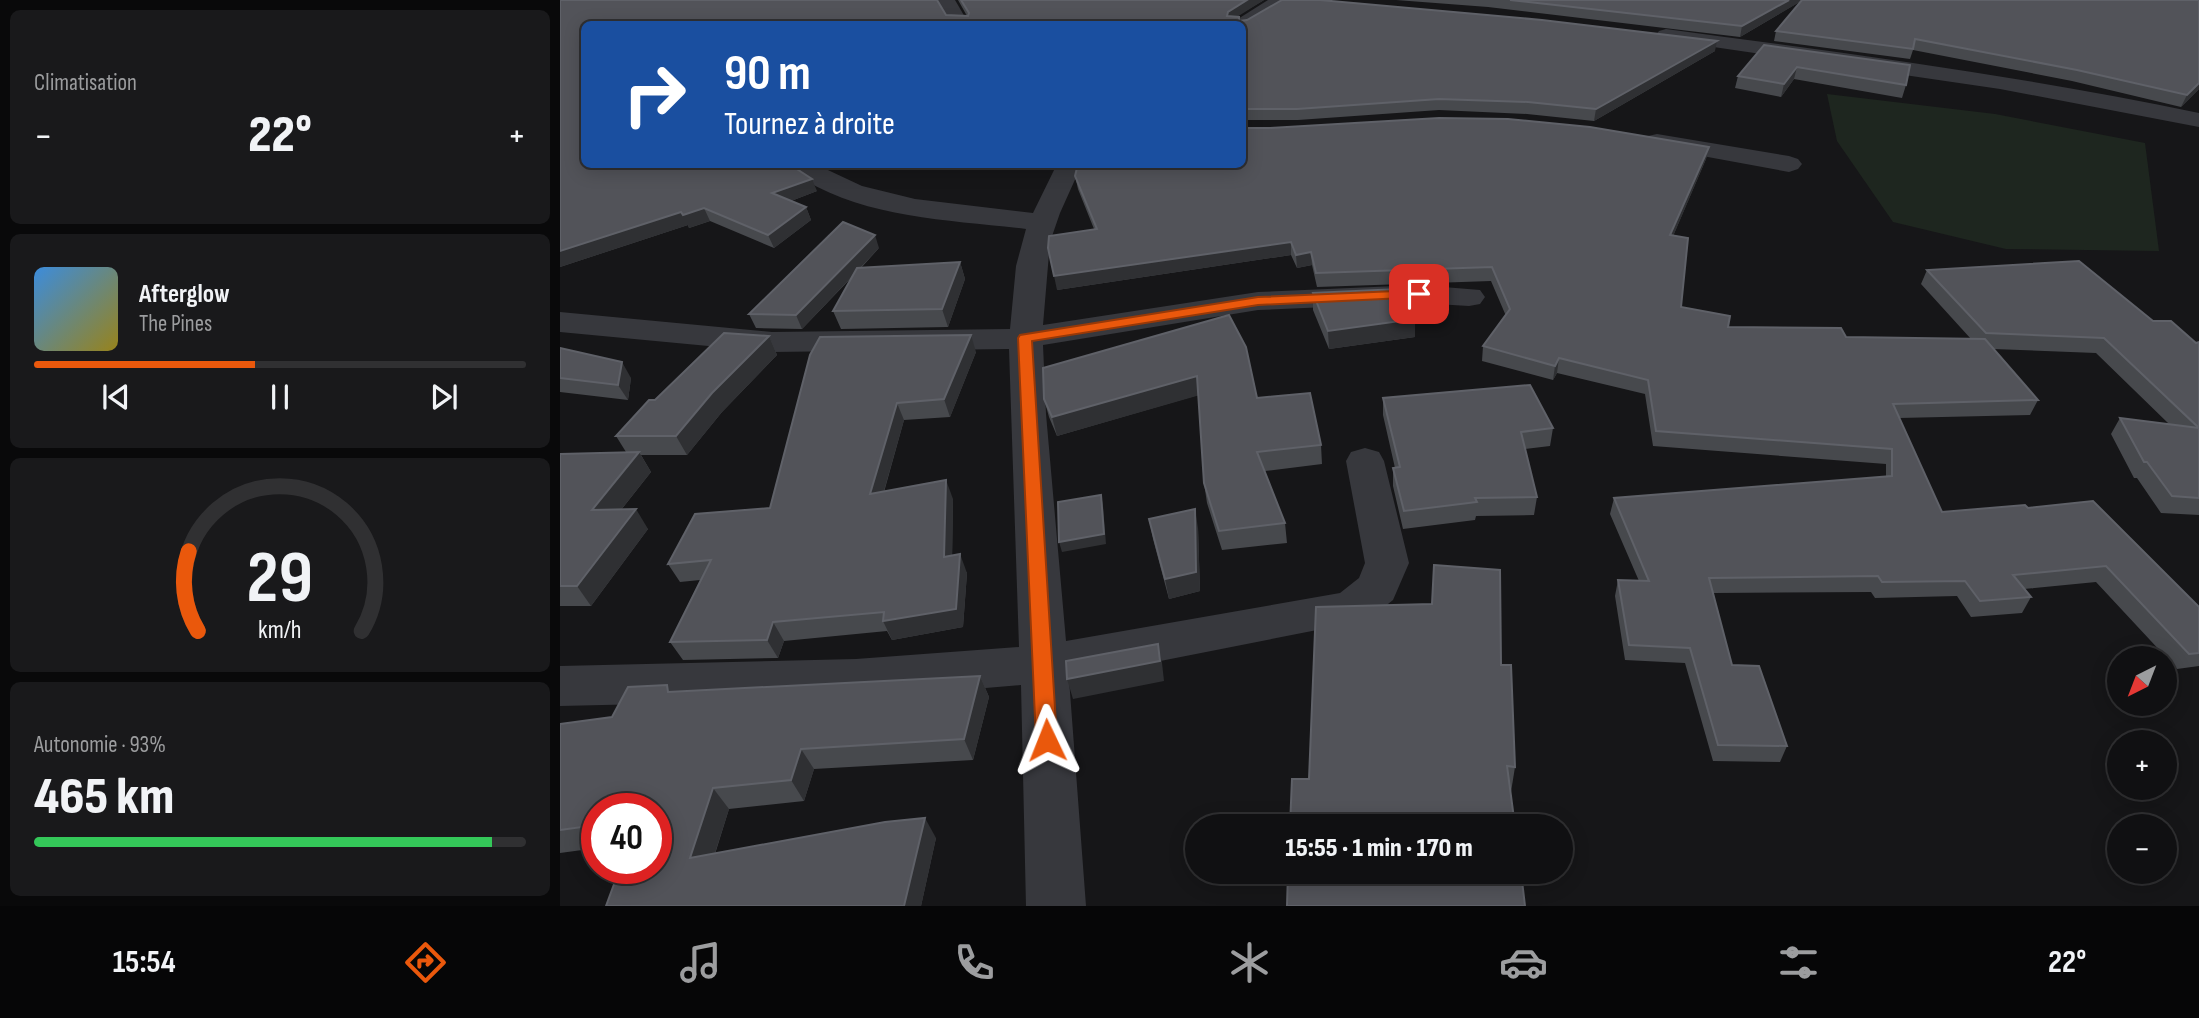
<!DOCTYPE html>
<html lang="fr">
<meta charset="utf-8">
<style>
body{margin:0;font-family:"Sofia Sans Condensed",sans-serif;background:#19191b;color:#f1f3f6;height:100vh;display:flex;flex-direction:column;font-size:26px;white-space:nowrap}
*{box-sizing:border-box;margin:0}
p{font-size:23px;color:#9c9d9f}
.icon{flex:none;width:38px;height:38px;fill:none;stroke:currentColor;stroke-width:2;stroke-linecap:round;stroke-linejoin:round}
.map{position:relative;flex:1;overflow:hidden}
.sheet{display:flex;flex-direction:column;gap:10px;padding:10px;background:#09090a;width:560px}
.sheet>*{flex:none}
.guide{position:absolute;left:21px;top:21px;width:665px;height:147px;border-radius:10px;box-shadow:0 4px 18px #0003,0 0 0 2px #303032;background:#1a4fa0;color:#fff;overflow:hidden}
.needle{width:46px;rotate:222deg}
.fabs{position:absolute;left:1547px;top:646px;display:grid;gap:14px}
.fabs a{display:grid;place-items:center;width:70px;height:70px;border-radius:50%;background:#101012;box-shadow:0 4px 18px #0003,0 0 0 2px #303032;font-size:35px}
.speed{position:absolute;left:21px;top:793px;display:flex;gap:14px;font-size:35px;font-weight:700;text-align:center}
.speed>*{display:grid;place-content:center;width:91px;height:91px;border-radius:50%;background:#101012;box-shadow:0 4px 18px #0003,0 0 0 2px #303032;line-height:1}
.speed .limit{border:10px solid #d22;background:#fff;color:#111}
.pin{position:absolute;display:grid;place-items:center;width:60px;height:60px;color:#fff;margin:-30px;border-radius:14px;box-shadow:0 4px 10px #0006}
.me{position:absolute;width:77px;margin:-38px;rotate:358deg;stroke-linejoin:round;filter:drop-shadow(0 0 5px #0008)}
.turn{display:flex;align-items:center;gap:24px;height:147px;padding:0 28px;font-size:32px}
.turn .icon{width:91px;height:91px;stroke-width:2.5}
.turn b{display:block;font-size:49px;line-height:60px}
.big{font-size:52px;font-weight:800;line-height:1.1}
.sheet .widget{flex:1;display:flex;flex-direction:column;justify-content:center;gap:10px;min-width:0;padding:0 24px;border-radius:10px;background:#19191b}
.sheet .dial{align-items:center;gap:0}
.dial svg{height:182px;overflow:visible;fill:none;stroke:#303032;stroke-width:7;stroke-linecap:round;text-anchor:middle}
.dial text{fill:#f1f3f6;stroke:none}
.song{display:flex;align-items:center;gap:21px}
.cover{width:84px;height:84px;border-radius:10px;background:linear-gradient(135deg,hsl(210 70% 55%),hsl(50 70% 35%))}
.played{height:7px;border-radius:4px;background:linear-gradient(90deg,#ea580c 45%,#303032 45%)}
.keys{display:flex;justify-content:space-around;direction:ltr}
.heat{display:flex;justify-content:space-between;align-items:center;font-size:38px;direction:ltr}
.charge{height:10px;border-radius:5px;background:linear-gradient(90deg,#34c759 93%,#303032 0)}
.trip{position:absolute;left:625px;top:814px;width:388px;height:70px;border-radius:35px;background:#101012;box-shadow:0 4px 18px #0003,0 0 0 2px #303032;font-weight:800;line-height:70px;text-align:center}
.dock{display:flex;height:112px;justify-content:space-around;align-items:center;background:#060607;color:#9c9d9f}
.dock .icon{width:49px;height:49px}
.dock .on{color:#ea580c}
.dock b{font-size:32px;color:#f1f3f6}
main{display:flex;flex:1;min-height:0}
.map>svg:first-child{display:block}
.green{fill:#1e261f}
.lines{fill:none;stroke-linecap:round;stroke-linejoin:round}
.minor{fill:#37383d;fill-rule:evenodd}
.wall{fill:#47494d}
.shaded-wall{fill:#2f3033}
.building{fill:#525359;stroke:#5f6168;stroke-width:2}
.route{fill:#ea580c;stroke:#983908;stroke-width:2}
</style>
<main>
<section class="sheet">
<div class="widget"><p>Climatisation</p>
<div class="heat"><a>−</a><b class="big">22°</b><a>+</a></div>
</div>
<div class="widget">
<div class="song"><i class="cover"></i><div><b>Afterglow</b><p>The Pines</p></div></div>
<div class="played"></div>
<div class="keys"><svg class="icon" aria-label="previous" viewBox="0 0 24 24"><path d="M18 5L8 12l10 7zM5 5v14"/></svg><svg class="icon" aria-label="pause" viewBox="0 0 24 24"><path d="M8 5v14M16 5v14"/></svg><svg class="icon" aria-label="next" viewBox="0 0 24 24"><path d="M6 5l10 7-10 7zM19 5v14"/></svg></div>
</div>
<div class="widget dial"><svg viewBox="0 0 100 80">
<path d="M14 69A42 42 0 1 1 86 69"/>
<path d="M14 69A42 42 0 0 1 10 34" stroke="#ea580c"/>
<text x="50" y="56" font-size="32" font-weight="700">29</text>
<text x="50" y="72" font-size="11">km/h</text>
</svg></div>
<div class="widget"><p>Autonomie · 93%</p><b class="big">465 km</b><div class="charge"></div></div>
</section>
<div class="map">
<svg width="1639" height="906" viewBox="0 0 1639 906">
<rect width="100%" height="100%" fill="#161618"/>
<path class="green" d="M1267 94 1435 114 1585 143 1599 251 1446 249 1333 222 1277 141Z"/>
<g class="lines">
<g class="minor">
<path d="M377 0H395L409 24H391Z"/>
<path d="M708 0H730L687 28 682 29V24H670Z"/>
<path d="M1106 29C1285 53 1463 76 1639 113V127L1440 89 1099 39 1096 35 1099 31Z"/>
<path d="M1097 134 1229 156 1238 159 1242 164 1238 169 1229 172 1088 146 1085 141 1088 136Z"/>
<path d="M224 164H255L302 186 355 199 473 213 497 164H522L500 213 490 242 483 325 698 292 859 285 920 290 925 297 920 304 909 306 859 303 698 310 483 345 486 414 506 641 780 593 799 578 805 563 786 461 791 452 805 448 819 452 824 461 849 563 833 600 808 620 509 679 526 906H466L461 685 296 699 0 706V666L296 659 459 647 449 349 212 352 0 332V312L212 332 450 329 456 266 466 229C393 220 310 219 245 180 237 176 229 172 224 164Z"/>
</g>
</g>
<g class="wall">
<path d="M0 0 407 16 398 0H704L677 16 679 21 1155 51 1034 121 967 114 879 110 738 120H682V24H24V164L257 191 231 201 246 207 251 220 214 248 150 221 129 228 128 225 0 267Z"/>
<path d="M836 0H1639V89L1621 107 1512 81 1353 50 1350 59 1214 41 1216 31 1241 1 1180 37 928 7Z"/>
<path d="M1204 45 1346 85 1342 98 1234 79 1221 97 1175 88 1178 76Z"/>
<path d="M1149 147 1146 159 1113 236 1121 307 1168 327 1286 337 1411 339 1361 284 1367 270 1593 321 1636 343 1639 342V515L1601 513 1577 478H1574L1551 434 1560 418 1609 424 1536 353 1433 349 1478 400 1470 415 1339 418 1382 512 1468 508 1639 607V666L1617 669 1536 582 1464 589 1471 597 1462 613 1411 617 1397 596 1315 598 1311 592 1153 593 1172 665 1227 746 1220 762 1153 761 1125 663 1065 660 1055 596 1058 580 1079 581 1050 514 1054 498 1326 477V464L1093 446 1085 394 997 373 993 380 922 361 923 346 946 316 931 281 757 287 752 265 737 268 731 255 497 290 534 229 518 189 515 176Z"/>
<path d="M319 248 301 268 400 262 405 279 388 327 281 329 273 311 292 277 242 329 196 328 189 314Z"/>
<path d="M753 293 855 319V337L769 349 753 310Z"/>
<path d="M209 336 217 355 162 412 127 455H81L91 472 61 510 88 529 31 606H0V454L66 452 56 436 95 400Z"/>
<path d="M0 348 71 378 68 400 0 392Z"/>
<path d="M416 352 390 417 344 420 324 492 393 499 392 555 407 573 403 627 332 640 327 631 224 641 218 658 123 660 110 642 140 580 120 582 108 564 210 508 250 355Z"/>
<path d="M483 368 697 398 761 445 762 464 705 471 725 523 727 543 662 550 647 503 644 483 638 395 497 436 489 417 484 399Z"/>
<path d="M823 398 993 428 990 446 965 449 977 497 974 515 916 516 915 520 843 529 833 486V468H835L823 415Z"/>
<path d="M589 519 638 528 640 591 609 599 593 539Z"/>
<path d="M941 665 955 767 951 792 749 779Z"/>
<path d="M420 676 429 697 413 760 254 769 244 801 169 809 155 854 376 838 361 906H46L96 808H37V848L0 853V724L52 717 112 692Z"/>
</g>
<g class="shaded-wall">
<path d="M687 0H704L669 22 667 16 668 12Z"/>
<path d="M1229 0H1243L1180 37 1182 26Z"/>
<path d="M1157 41 1155 51 1034 121 1036 109Z"/>
<path d="M1237 67 1234 79 1221 97 1224 84Z"/>
<path d="M1639 83V89L1621 107 1627 95Z"/>
<path d="M1149 147 1146 159 1108 248 1110 235Z"/>
<path d="M252 179 257 191 218 206 212 193Z"/>
<path d="M246 207 251 220 214 248 208 235Z"/>
<path d="M144 208 150 221 129 228 128 225 0 267V251L121 212Z"/>
<path d="M315 235 319 248 242 329 236 315Z"/>
<path d="M731 242V255L497 290 494 276Z"/>
<path d="M751 252 752 265 737 268 736 255Z"/>
<path d="M400 262 405 279 388 327 382 309Z"/>
<path d="M855 319V337L769 349 768 331Z"/>
<path d="M411 335 416 352 390 417 384 399Z"/>
<path d="M209 336 217 355 162 412 127 455 116 436 152 393Z"/>
<path d="M999 358 997 373 993 380 995 366Z"/>
<path d="M62 362 71 378 68 400 58 385Z"/>
<path d="M637 376 640 395 497 436 492 417Z"/>
<path d="M337 403 344 420 318 512 310 494Z"/>
<path d="M79 452 91 472 45 530 32 510Z"/>
<path d="M386 480 393 499 392 575 384 557Z"/>
<path d="M541 495 543 505 546 544 502 552 499 542Z"/>
<path d="M76 509 88 529 31 606 17 586Z"/>
<path d="M635 509 638 528 640 591 609 599 605 579Z"/>
<path d="M400 554 407 573 403 627 332 640 323 621Z"/>
<path d="M213 622 224 641 218 658 207 640Z"/>
<path d="M598 644 602 663 604 681 513 699 507 679Z"/>
<path d="M420 676 429 697 413 760 404 739Z"/>
<path d="M241 749 254 769 244 801 231 780Z"/>
<path d="M153 788 169 809 147 878 130 858Z"/>
<path d="M365 818 376 838 361 906H344Z"/>
</g>
<g class="building">
<path d="M0 0H377L386 15 408 16 409 13 401 0H687L668 12 667 16 679 17V21L687 20 722 0H760L982 20 1157 41 1036 109 968 102 879 99 737 109H682V24H24V164H229L252 179 212 193 246 207 208 235 144 208 123 215 121 212 0 251Z"/>
<path d="M950 0H1229L1182 26Z"/>
<path d="M1242 0H1639V83L1627 95 1517 70 1355 39 1353 49 1216 31Z"/>
<path d="M1204 45 1350 65 1346 85 1237 67 1224 84 1178 76Z"/>
<path d="M879 118 948 119 1030 127 1149 147 1110 235 1128 238 1121 307 1170 316 1168 327 1281 328 1286 337 1425 339 1478 400 1333 404 1382 512 1465 505 1468 508 1533 501 1639 607V653L1629 654 1546 566 1453 575 1471 597 1420 601 1405 581 1322 582 1318 576 1149 578 1172 665 1199 666 1227 746 1158 745 1130 648 1069 645 1058 580 1089 581 1054 498 1332 476V449L1096 431 1088 380 999 358 995 366 923 346 950 309 932 267 756 273 751 252 736 255 731 242 494 276 488 248 489 236 537 229 515 176 518 164H682V128H709Z"/>
<path d="M283 222 315 235 236 315 189 314Z"/>
<path d="M1519 261 1593 321H1611L1636 343 1639 342V428L1544 338 1426 333 1367 270Z"/>
<path d="M400 262 382 309 273 311 297 268Z"/>
<path d="M839 289 855 319 768 331 753 293Z"/>
<path d="M669 315 686 347 697 398 750 393 761 445 697 452 725 523 659 531 644 483 637 376 492 417 484 399 483 368Z"/>
<path d="M164 333 209 336 152 393 116 436H56L89 400H95Z"/>
<path d="M411 335 384 399 337 403 310 494 386 480 384 557 400 554 396 609 323 621 324 612 213 622 207 640 110 642 151 560 108 564 135 514 210 508 250 355 260 337Z"/>
<path d="M0 348 62 362 58 385 0 378Z"/>
<path d="M970 385 993 428 961 432 977 497 915 498 917 502 844 511 833 468 840 467 823 398Z"/>
<path d="M1560 418 1639 428V498L1612 496 1587 462H1584Z"/>
<path d="M79 452 32 510 76 509 17 586H0V454Z"/>
<path d="M541 495 544 534 499 542 498 502Z"/>
<path d="M635 509 636 572 605 579 589 519Z"/>
<path d="M874 565 940 570 941 665H951L955 767 947 766 955 826H730L732 779H749L756 607 872 604Z"/>
<path d="M598 644 600 661 507 679 506 661Z"/>
<path d="M420 676 404 739 241 749 231 780 153 788 130 858 325 822 365 818 344 906H46L60 868H96V808H37V825L0 830V724L52 717 68 687 107 685 108 692Z"/>
<path d="M728 872H961L965 906H727Z"/>
</g>
<path class="route" d="M859 290 866 294 864 297 698 305 472 341 497 740 494 746 487 749 479 746 476 740 458 338 460 335 698 297Z"/>
</svg>
<div class="fabs">
<a><svg class="needle" viewBox="-14 -14 28 28"><path d="M0-13l5 13h-10z" fill="#e53935"/><path d="M0 13l5-13h-10z" fill="#9c9d9f"/></svg></a>
<a>+</a>
<a>−</a>
</div>
<div class="speed"><div class="limit">40</div></div>
<div class="pin" style="left:859px;top:294px;background:#d93025"><svg class="icon" aria-label="arrive" viewBox="0 0 24 24"><path d="M6 21V4h12l-3 4 3 4H6"/></svg></div>
<svg class="me" style="left:487px;top:740px" viewBox="-20 -20 40 40"><path d="M0-17L14 15 0 8-14 15z" fill="#ea580c" stroke="#fff" stroke-width="4"/></svg>
<div class="trip">15:55 · 1 min · 170 m</div>
<div class="guide">
<div class="turn"><svg class="icon" aria-label="right" viewBox="0 0 24 24"><path d="M7 20v-9h11M14 6l5 5-5 5"/></svg><div><b>90 m</b>Tournez à droite</div></div>
</div>
</div>
</main>
<nav class="dock">
<b>15:54</b>
<svg class="icon on" aria-label="directions" viewBox="0 0 24 24"><path d="M12 3l9 9-9 9-9-9zM9 14v-3h6M13 9l2 2-2 2"/></svg>
<svg class="icon" aria-label="music" viewBox="0 0 24 24"><path d="M9 18V5l10-2v13"/><circle cx="6" cy="18" r="3"/><circle cx="16" cy="16" r="3"/></svg>
<svg class="icon" aria-label="phone" viewBox="0 0 24 24"><path d="M5 4h4l2 5-3 2q2 4 5 5l2-3 5 2v4C11 20 4 13 5 4z"/></svg>
<svg class="icon" aria-label="climate" viewBox="0 0 24 24"><path d="M12 3v18M4 7l16 10M4 17L20 7"/></svg>
<svg class="icon" aria-label="car" viewBox="0 0 24 24"><path d="M5 17H2v-5l4-1 3-4h7l3 4 3 1v5h-3M9 17h6M6 11h13"/><circle cx="7" cy="17" r="2"/><circle cx="17" cy="17" r="2"/></svg>
<svg class="icon" aria-label="filters" viewBox="0 0 24 24"><path d="M4 7h16M4 17h16"/><circle cx="9" cy="7" r="2"/><circle cx="15" cy="17" r="2"/></svg>
<b>22°</b>
</nav>
